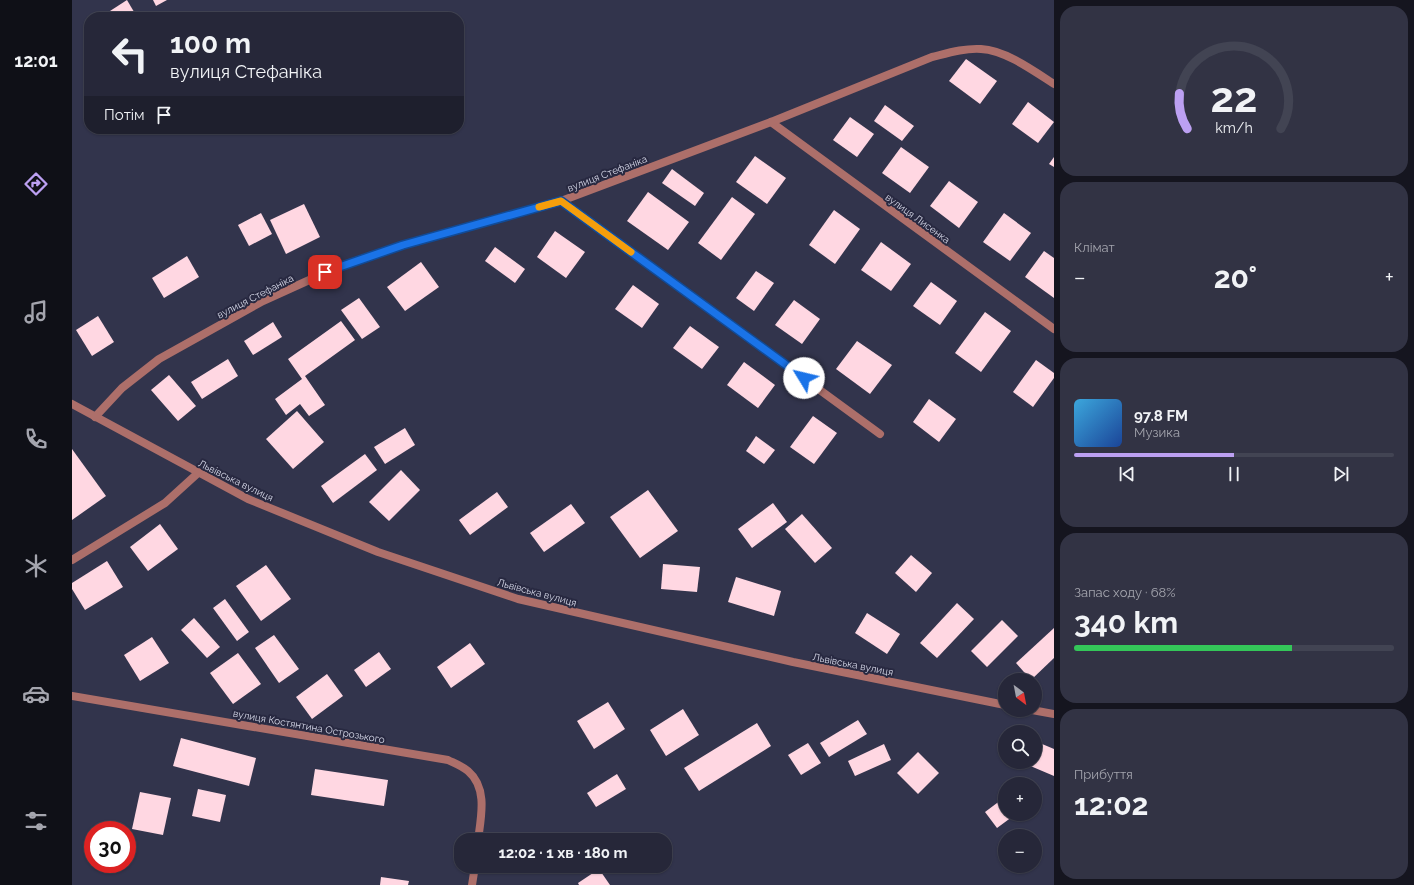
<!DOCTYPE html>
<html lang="uk">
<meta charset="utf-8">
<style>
body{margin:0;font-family:Raleway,sans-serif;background:#323344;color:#f1f3f6;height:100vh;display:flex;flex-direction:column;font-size:15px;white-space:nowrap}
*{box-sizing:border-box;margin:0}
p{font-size:13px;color:#a4a5ae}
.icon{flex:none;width:22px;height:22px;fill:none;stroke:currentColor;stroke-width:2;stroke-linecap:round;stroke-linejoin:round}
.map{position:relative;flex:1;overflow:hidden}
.side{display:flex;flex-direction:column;gap:6px;padding:6px;background:#15151f;width:360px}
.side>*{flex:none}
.top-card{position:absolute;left:12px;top:12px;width:380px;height:122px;border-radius:16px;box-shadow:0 1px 3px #0004,0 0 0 1px #424453;background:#262739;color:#f1f3f6;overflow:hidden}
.needle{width:26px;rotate:148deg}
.buttons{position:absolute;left:926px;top:673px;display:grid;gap:8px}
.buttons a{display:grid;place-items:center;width:44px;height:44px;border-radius:50%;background:#262739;box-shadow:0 1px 3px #0004,0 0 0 1px #424453;font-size:20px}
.speed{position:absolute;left:12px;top:821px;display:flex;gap:8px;font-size:20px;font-weight:700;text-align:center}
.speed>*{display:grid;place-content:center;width:52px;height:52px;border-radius:50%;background:#262739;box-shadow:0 1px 3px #0004,0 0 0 1px #424453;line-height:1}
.speed .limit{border:6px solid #d22;background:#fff;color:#111}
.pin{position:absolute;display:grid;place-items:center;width:34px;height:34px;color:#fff;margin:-17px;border-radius:8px;box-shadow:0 2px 6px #0006}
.me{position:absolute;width:44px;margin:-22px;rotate:306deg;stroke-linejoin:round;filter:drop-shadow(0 0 3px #0008)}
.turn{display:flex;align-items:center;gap:14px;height:84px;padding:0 20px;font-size:18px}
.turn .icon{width:52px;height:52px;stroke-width:2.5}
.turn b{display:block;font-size:28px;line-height:34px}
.then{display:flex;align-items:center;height:38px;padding:0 20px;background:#0003;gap:8px;font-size:15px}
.big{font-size:30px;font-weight:700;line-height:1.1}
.side .widget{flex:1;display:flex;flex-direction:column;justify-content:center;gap:6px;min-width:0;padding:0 14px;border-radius:16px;background:#323344}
.side .dial{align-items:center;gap:0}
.dial svg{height:104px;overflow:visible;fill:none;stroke:#424453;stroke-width:7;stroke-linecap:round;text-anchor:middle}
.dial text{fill:#f1f3f6;stroke:none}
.song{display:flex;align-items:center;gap:12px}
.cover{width:48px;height:48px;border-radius:6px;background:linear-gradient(135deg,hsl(200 70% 55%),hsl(220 70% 35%))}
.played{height:4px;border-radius:2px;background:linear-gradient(90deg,#bca0f2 50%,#424453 50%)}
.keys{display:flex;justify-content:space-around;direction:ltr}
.heat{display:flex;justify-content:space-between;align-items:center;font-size:22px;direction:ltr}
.charge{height:6px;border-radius:3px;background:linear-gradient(90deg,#34c759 68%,#424453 0)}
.trip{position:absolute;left:382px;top:833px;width:218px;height:40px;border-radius:16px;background:#262739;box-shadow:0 1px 3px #0004,0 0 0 1px #424453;font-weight:700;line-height:40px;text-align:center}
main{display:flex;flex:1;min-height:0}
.menu{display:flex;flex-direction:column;width:72px;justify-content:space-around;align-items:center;background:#0f1017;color:#a4a5ae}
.menu .icon{width:28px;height:28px}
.menu .active{color:#bca0f2}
.menu b{font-size:18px;color:#f1f3f6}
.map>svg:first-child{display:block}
.building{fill:#ffd7e2}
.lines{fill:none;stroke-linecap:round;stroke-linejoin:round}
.minor{stroke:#ad6f6a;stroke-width:8}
.tertiary{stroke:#ad6f6a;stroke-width:8}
.route-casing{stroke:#114b97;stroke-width:10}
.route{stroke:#1a73e8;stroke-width:7}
.slow{stroke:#f59e0b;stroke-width:7}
.labels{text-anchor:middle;stroke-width:4;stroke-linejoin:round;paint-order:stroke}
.street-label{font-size:10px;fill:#d4d6e6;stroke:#282941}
</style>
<main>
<nav class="menu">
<b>12:01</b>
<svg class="icon active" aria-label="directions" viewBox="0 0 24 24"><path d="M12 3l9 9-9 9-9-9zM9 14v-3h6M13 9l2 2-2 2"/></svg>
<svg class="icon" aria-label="music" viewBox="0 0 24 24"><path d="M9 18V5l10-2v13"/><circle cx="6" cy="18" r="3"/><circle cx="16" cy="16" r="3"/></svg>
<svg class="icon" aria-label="phone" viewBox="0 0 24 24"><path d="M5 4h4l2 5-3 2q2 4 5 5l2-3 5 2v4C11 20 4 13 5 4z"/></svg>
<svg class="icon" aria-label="climate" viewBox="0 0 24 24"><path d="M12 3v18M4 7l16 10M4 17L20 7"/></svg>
<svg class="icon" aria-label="car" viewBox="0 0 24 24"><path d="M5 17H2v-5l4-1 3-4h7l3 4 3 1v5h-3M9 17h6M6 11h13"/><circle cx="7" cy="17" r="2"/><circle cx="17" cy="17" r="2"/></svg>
<svg class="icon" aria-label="filters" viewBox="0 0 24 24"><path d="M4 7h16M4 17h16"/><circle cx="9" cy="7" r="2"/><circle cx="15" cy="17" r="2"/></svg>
</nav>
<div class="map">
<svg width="982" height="885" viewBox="0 0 982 885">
<rect width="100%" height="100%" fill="#32344c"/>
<g class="building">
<path d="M55 0 65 17H42L38 11Z"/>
<path d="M81 0H95L84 6Z"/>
<path d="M894 59 925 81 908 104 877 81Z"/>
<path d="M956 102 982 122 966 143 940 124Z"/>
<path d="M813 105 842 126 830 141 802 121Z"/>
<path d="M778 117 802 134 785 157 761 140Z"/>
<path d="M829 147 857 167 838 193 810 173Z"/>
<path d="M683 156 714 178 695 204 664 182Z"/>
<path d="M982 157V167L977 164Z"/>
<path d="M600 169 632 193 623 206 590 183Z"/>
<path d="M877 181 906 202 887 228 858 206Z"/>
<path d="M576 192 617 222 596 250 555 221Z"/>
<path d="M660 197 683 214 649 260 626 243Z"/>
<path d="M232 204 248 237 214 254 198 220Z"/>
<path d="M762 210 788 229 763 264 737 245Z"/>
<path d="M189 213 200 234 177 246 166 225Z"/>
<path d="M932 213 959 233 938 261 911 242Z"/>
<path d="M483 231 513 252 494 278 465 257Z"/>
<path d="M809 242 839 264 819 291 789 270Z"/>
<path d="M423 247 453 269 443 283 413 261Z"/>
<path d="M972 251 982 258V298L953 277Z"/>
<path d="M115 256 127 277 92 298 80 278Z"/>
<path d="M349 262 367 287 333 311 315 287Z"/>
<path d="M684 271 702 283 682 311 664 298Z"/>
<path d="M859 282 885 301 868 325 841 306Z"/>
<path d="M561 285 587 304 570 328 543 309Z"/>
<path d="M287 298 308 327 290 339 269 310Z"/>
<path d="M722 300 748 319 730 344 703 325Z"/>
<path d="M913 312 939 331 909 372 883 353Z"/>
<path d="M26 316 42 342 20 356 4 330Z"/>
<path d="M269 321 283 340 233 376 253 405 237 416 228 404 214 415 203 399 230 379 216 359Z"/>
<path d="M201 322 210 337 181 355 172 341Z"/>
<path d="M618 326 647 347 630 369 601 348Z"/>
<path d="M785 341 820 365 798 394 764 369Z"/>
<path d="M156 359 166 376 130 399 119 382Z"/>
<path d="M964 360 982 373V378L961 407 941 392Z"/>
<path d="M672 362 703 385 686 408 655 385Z"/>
<path d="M97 375 124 406 106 421 79 390Z"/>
<path d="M857 399 884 419 867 442 841 422Z"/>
<path d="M225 411 252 442 221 469 194 439Z"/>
<path d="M741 416 765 433 742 464 718 447Z"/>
<path d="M333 428 343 445 313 464 302 447Z"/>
<path d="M684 436 703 450 692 464 674 451Z"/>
<path d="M0 449 34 496 0 520Z"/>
<path d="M293 454 305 470 261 503 249 486Z"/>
<path d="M329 470 348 490 317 521 297 502Z"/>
<path d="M576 490 606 531 568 558 538 517Z"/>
<path d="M425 492 436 507 398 535 387 520Z"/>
<path d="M701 503 715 522 680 548 666 529Z"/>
<path d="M499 504 513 523 472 552 458 533Z"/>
<path d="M730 514 760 548 743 563 713 529Z"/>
<path d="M88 524 106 549 76 571 58 547Z"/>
<path d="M839 555 860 573 844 592 823 573Z"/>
<path d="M35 561 51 587 13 610 0 589V583Z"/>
<path d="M591 564 628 567 625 592 589 589Z"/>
<path d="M194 565 219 599 189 621 164 586Z"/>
<path d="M664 577 709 591 702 616 656 602Z"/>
<path d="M153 599 177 632 165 641 141 608Z"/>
<path d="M885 603 902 619 865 658 848 643Z"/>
<path d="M795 613 828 634 815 654 783 633Z"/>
<path d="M122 618 148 647 135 658 109 630Z"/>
<path d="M930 620 946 636 915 667 899 651Z"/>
<path d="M982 628V658L959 680 944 663Z"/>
<path d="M202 635 227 669 207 683 183 648Z"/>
<path d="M80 637 97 663 68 681 52 655Z"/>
<path d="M398 643 413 664 379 688 365 667Z"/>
<path d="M307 652 319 669 294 687 282 670Z"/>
<path d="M166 653 189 684 161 704 138 673Z"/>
<path d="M255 674 271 696 240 719 224 697Z"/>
<path d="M536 702 553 729 522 749 505 721Z"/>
<path d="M611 709 627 735 594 756 578 730Z"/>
<path d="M786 720 795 734 757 757 748 743Z"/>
<path d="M685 723 699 746 627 791 612 768Z"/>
<path d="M109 738 184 758 177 786 101 766Z"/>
<path d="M963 741 982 749V776L949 762H963Z"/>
<path d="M736 743 749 763 729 775 716 755Z"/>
<path d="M812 744 819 760 783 776 776 761Z"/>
<path d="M846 752 867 773 846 794 825 773Z"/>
<path d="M243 769 316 780 312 806 239 795Z"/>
<path d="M545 774 554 789 524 807 515 793Z"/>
<path d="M126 789 154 795 148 822 120 816Z"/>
<path d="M68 792 99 798 91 835 60 829Z"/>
<path d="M933 797V814H944L925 828 913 812Z"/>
<path d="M527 869 538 885H507L506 883Z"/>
<path d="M309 877 337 881 336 885H308Z"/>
</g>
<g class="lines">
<g class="minor">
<path d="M699 122 982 329"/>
<path d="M489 201 808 434"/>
<path d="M23 417 50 388 87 359 191 301 266 267 331 245 489 201 699 122 860 57C876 53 892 48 909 49 933 50 962 71 982 84"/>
<path d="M0 560 93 503 126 473"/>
<path d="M0 696 376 760C382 763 390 766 396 771 416 788 409 817 406 840"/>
<path d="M400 885 403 866"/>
</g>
<g class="tertiary">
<path d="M0 404 176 499 306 552 446 599 721 662 933 705"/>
<path d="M960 710 982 714"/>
</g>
</g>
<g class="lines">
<g class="route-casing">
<path id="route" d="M253 272 331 245 489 201 732 378"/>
</g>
<use href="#route" class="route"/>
<path class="slow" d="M467 207 489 201 559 252"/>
</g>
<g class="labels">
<g class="street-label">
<text transform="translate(535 173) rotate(-21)" y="4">вулиця Стефаніка</text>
<text transform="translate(846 218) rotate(36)" y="4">вулиця Лисенка</text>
<text transform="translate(183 296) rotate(-27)" y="4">вулиця Стефаніка</text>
<text transform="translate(164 480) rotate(26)" y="4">Львівська вулиця</text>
<text transform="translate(465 592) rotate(15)" y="4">Львівська вулиця</text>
<text transform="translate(781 664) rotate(11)" y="4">Львівська вулиця</text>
<text transform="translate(237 726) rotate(10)" y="4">вулиця Костянтина Острозького</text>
</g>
</g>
</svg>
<div class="buttons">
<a><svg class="needle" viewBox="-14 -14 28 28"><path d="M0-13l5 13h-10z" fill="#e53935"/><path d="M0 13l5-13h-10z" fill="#a4a5ae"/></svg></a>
<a><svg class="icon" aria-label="search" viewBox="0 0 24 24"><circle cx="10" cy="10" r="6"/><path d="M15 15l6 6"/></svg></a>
<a>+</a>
<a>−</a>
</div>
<div class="speed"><div class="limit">30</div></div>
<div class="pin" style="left:253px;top:272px;background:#d93025"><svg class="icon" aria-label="arrive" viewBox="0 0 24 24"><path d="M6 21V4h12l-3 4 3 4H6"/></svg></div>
<svg class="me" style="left:732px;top:378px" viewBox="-20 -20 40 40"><circle r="19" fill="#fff"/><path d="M0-13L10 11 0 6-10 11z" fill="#1a73e8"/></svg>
<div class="trip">12:02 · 1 хв · 180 m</div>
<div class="top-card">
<div class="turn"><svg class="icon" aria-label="left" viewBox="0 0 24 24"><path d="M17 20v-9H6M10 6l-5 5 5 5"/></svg><div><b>100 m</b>вулиця Стефаніка</div></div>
<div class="then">Потім<svg class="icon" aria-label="arrive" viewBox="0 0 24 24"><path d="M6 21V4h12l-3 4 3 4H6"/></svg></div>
</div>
</div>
<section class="side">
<div class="widget dial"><svg viewBox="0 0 100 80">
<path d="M14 69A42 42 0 1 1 86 69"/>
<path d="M14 69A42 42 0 0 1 8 42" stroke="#bca0f2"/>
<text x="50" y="56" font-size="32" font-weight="700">22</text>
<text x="50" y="72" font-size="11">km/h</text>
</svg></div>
<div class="widget"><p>Клімат</p>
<div class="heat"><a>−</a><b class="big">20°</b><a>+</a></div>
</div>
<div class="widget">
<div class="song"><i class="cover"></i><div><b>97.8 FM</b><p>Музика</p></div></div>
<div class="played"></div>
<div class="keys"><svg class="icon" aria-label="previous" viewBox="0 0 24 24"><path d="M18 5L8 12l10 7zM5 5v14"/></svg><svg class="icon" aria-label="pause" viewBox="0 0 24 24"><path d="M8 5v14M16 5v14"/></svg><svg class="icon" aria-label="next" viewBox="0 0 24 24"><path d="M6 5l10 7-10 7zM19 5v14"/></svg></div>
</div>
<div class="widget"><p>Запас ходу · 68%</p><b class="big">340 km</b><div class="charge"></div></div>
<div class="widget"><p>Прибуття</p><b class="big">12:02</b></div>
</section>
</main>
